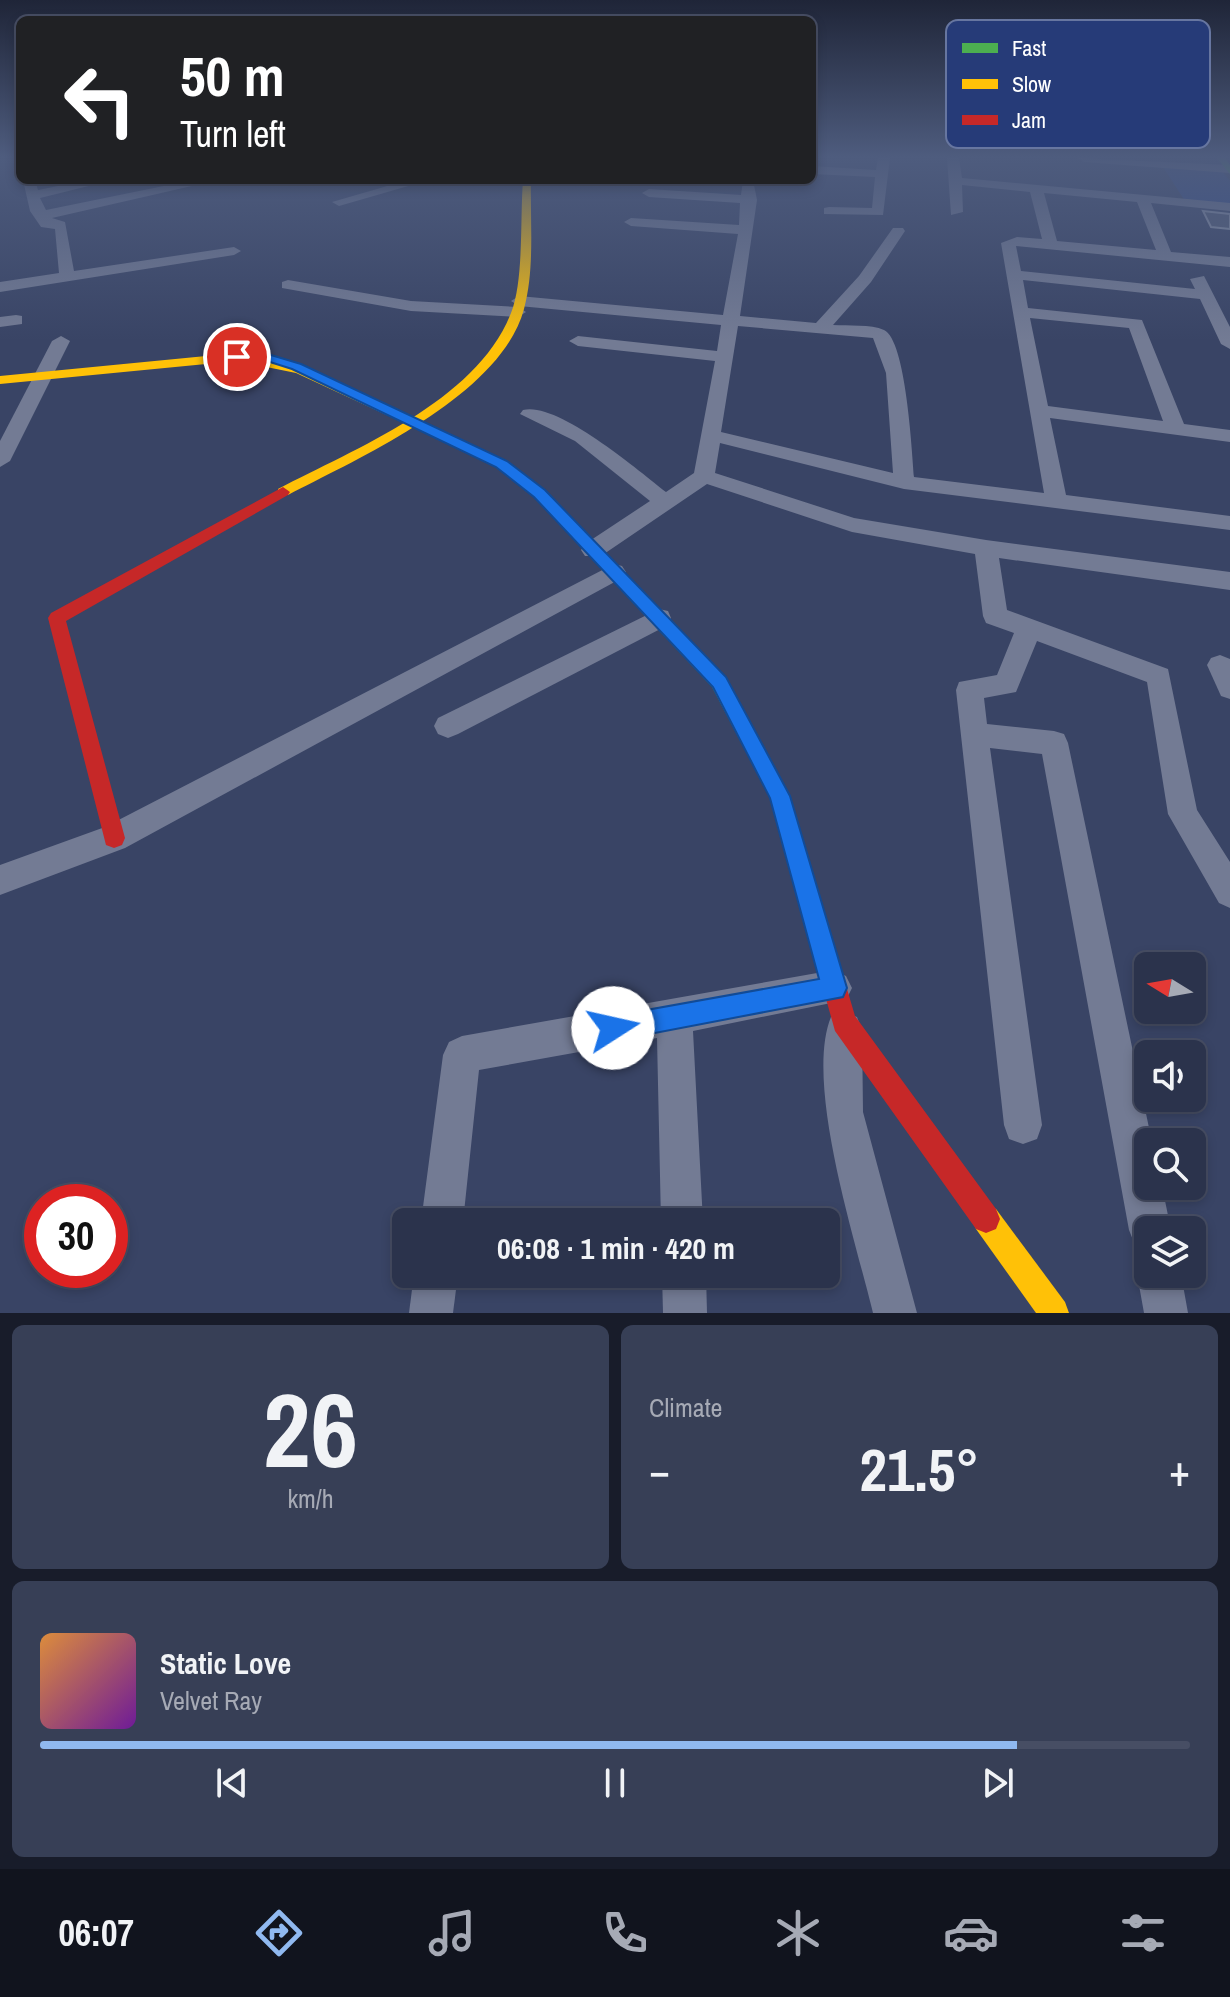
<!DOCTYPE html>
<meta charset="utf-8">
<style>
body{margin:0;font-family:"Archivo Narrow",sans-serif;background:#373f56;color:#f1f3f6;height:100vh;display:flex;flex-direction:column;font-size:30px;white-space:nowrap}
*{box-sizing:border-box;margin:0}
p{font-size:26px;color:#a6aab5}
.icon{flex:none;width:44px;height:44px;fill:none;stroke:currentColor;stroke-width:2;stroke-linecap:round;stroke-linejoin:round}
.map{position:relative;height:1313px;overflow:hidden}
.drawer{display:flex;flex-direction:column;gap:12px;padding:12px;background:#181c2a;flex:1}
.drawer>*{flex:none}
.top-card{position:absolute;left:16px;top:16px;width:800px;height:168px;border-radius:12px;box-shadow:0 4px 12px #0003,0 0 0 2px #474e64;background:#202124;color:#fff;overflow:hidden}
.needle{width:52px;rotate:281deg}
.tools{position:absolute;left:1134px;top:952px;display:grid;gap:16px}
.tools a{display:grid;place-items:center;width:72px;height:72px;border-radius:12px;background:#2b334c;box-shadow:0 4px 12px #0003,0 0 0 2px #474e64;font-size:40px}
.speed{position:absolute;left:24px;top:1184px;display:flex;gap:16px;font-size:40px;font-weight:700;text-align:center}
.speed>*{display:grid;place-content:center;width:104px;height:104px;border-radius:50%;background:#2b334c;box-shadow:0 4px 12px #0003,0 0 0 2px #474e64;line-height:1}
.speed .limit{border:12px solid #d22;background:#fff;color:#111}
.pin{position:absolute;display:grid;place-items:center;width:68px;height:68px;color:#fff;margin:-34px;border:4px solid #fff;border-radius:50%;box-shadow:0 2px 8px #0007}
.me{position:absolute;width:88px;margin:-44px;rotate:80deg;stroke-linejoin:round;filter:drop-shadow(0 0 6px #0008)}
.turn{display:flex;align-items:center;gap:28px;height:168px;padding:0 32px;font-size:36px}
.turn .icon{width:104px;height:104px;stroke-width:2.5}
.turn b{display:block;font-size:56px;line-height:68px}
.big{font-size:60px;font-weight:800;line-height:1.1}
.drawer .card{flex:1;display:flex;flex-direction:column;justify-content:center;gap:12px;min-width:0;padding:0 28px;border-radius:12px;background:#373f56}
.drawer .dial{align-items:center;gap:0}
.dial b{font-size:104px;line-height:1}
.song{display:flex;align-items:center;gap:24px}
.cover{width:96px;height:96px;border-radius:12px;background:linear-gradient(135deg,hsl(30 70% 55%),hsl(280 70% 35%))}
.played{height:8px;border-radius:4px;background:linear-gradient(90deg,#90b9f0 85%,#474e64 85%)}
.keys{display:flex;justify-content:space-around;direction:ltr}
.heat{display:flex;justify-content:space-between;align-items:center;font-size:44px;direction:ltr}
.drawer .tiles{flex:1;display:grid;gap:12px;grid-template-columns:1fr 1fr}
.card:last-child{grid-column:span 2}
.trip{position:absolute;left:392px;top:1208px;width:448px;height:80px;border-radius:12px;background:#2b334c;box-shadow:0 4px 12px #0003,0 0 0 2px #474e64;font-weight:800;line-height:80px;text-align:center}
.tab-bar{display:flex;height:128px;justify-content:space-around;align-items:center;background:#11141e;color:#a6aab5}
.tab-bar .icon{width:56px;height:56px}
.tab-bar .active{color:#90b9f0}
.tab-bar b{font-size:36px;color:#f1f3f6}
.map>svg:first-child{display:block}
.green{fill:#324a89}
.building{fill:#515b75;stroke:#9098ab;stroke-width:2}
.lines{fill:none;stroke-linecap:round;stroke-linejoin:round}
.street{fill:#737b94;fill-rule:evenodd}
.fast{fill:#4caf50;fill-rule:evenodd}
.slow{fill:#ffc107;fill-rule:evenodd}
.jam{fill:#c62828;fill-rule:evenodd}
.route{fill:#1a73e8;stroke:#114b97;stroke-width:2}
.key{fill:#263b78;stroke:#6776a0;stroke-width:2}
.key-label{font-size:22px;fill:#fff}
</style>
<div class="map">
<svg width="1230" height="1313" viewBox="0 0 1230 1313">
<rect width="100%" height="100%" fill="#394465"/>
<path class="green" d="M1163 167 1222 171 1230 181V204L1185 201Z"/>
<path class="building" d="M1203 211 1230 214V229L1211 227Z"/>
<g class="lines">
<g class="street">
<path d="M878 158H890L883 215 824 214V208L829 207 872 208 875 177 812 174V166L876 170Z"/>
<path d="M947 158H959L962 178 1230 203V211L1151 203 1171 252 1230 257V267L1016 246 1021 271 1195 289 1190 279 1204 276 1230 327V349L1221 344 1200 299 1023 280 1028 308 1142 320 1184 424 1230 430V442L1050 418 1066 495 1230 516V530L904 489 720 443 715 473 854 518 986 540 1230 572V590L999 558 1007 610 1168 669 1197 810 1230 862V908L1219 903 1168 814 1147 682 1037 641 1016 692 984 698 987 724 1054 731 1064 734 1068 743 1152 1142H1148V1186H1162L1171 1230H1148V1250L1135 1245 1129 1230 1042 754 990 748 1042 1125 1037 1139 1023 1144 1009 1139 1004 1125 956 690 959 682 997 675 1014 633 986 623 983 616 975 554 852 532 707 484 601 556H585L581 550 585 544 650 501 575 441 520 414 523 410C557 401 638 470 666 492L694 473 715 361 578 346 569 341 578 336 717 351 721 325 519 306 511 301 519 296 723 315 738 234 631 226 624 222 631 218 739 225 740 203 649 197 642 193 649 189 741 195 743 180H753L757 200 740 316 816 323 859 276 893 228H903L905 231 871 282 833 325C848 326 871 324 884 330 906 340 912 451 914 477L1044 493 1001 243 1017 237 1042 239 1030 192 962 185 963 212 951 215ZM1044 193 1137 202 1156 250 1057 241ZM1030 318 1129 328 1163 421 1048 406ZM738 326 873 338 886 373 893 473 721 432Z"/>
<path d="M1078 158 1229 165 1230 173 1084 162Z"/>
<path d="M23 180H35L38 190 88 180H113L40 198 46 210 193 180H218L52 218 65 222 74 271 234 247 241 251 234 255 0 292V282L59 273 55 229 41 227 30 211Z"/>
<path d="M408 180H429L339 206 332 202Z"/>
<path d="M288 280 411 301 518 307 526 312 518 317 411 311 282 288V282Z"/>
<path d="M16 315 22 316V324L0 327V317Z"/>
<path d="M61 336 70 341 10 461 0 467V441L52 341Z"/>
<path d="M614 564 622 566 626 572 622 578 125 848 0 895V865L105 827Z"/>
<path d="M659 609 668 611 671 618 668 625 458 734 448 738 438 734 434 726 438 718Z"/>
<path d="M1220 655 1230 659V699L1221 696 1207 665 1211 658Z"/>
<path d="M834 970 846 976 852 988 846 1000 693 1031 703 1222H661L657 1038 479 1070 463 1222H421L443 1055 449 1042 462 1036Z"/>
<path d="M844 1012 857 1017 862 1030 863 1112 917 1313H873C856 1242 804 1083 831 1017Z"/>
<path d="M1148 1257V1274H1181L1188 1313H1144L1137 1274Z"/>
<path d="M414 1274H458L453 1313H409Z"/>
<path d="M662 1274H706L707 1313H663Z"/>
</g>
<g class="fast">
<path d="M1217 158H1225L1230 165V174Z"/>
<path d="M398 411 506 461 544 491 726 677 772 763 769 769 762 772 755 769 712 687 534 497 496 467 393 418V412Z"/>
</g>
<g class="slow">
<path d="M523 180H531C530 222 535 268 524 309 501 395 361 457 288 495H278V489C356 448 477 401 511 313 524 281 520 217 523 180Z"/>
<path d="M237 353 305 367 344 384 405 415 403 418H393L296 373 237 361 0 384V376Z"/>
<path d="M986 1205 996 1209 1065 1302 1069 1313H1036L976 1229 972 1219 976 1209Z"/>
</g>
<g class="jam">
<path d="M283 487 290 492 288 495 66 621 125 838 122 845 114 848 106 845 48 618 51 613Z"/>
<path d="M762 754 769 757 790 796 855 1016 996 1209 1000 1219 996 1229 986 1233 976 1229 835 1031 770 798 752 763 755 757Z"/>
</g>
</g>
<linearGradient id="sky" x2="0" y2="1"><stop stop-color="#1f2538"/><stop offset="0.46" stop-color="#4e5c7e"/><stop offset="1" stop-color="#4e5c7e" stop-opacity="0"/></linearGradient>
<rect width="1230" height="341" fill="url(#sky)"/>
<path class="route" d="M237 353 271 355 301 364 507 461 545 490 726 677 790 796 847 988 843 997 613 1041 604 1037 600 1028 604 1019 613 1016 819 979 770 798 713 687 534 497 496 467 292 369 270 362 232 360V355Z"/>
<rect x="946" y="20" width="264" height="128" rx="12" class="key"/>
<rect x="962" y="43" width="36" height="10" fill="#4caf50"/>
<rect x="962" y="79" width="36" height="10" fill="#ffc107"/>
<rect x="962" y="115" width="36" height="10" fill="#c62828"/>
<g class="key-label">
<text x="1012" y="56">Fast</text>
<text x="1012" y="92">Slow</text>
<text x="1012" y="128">Jam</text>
</g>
</svg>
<div class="tools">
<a><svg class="needle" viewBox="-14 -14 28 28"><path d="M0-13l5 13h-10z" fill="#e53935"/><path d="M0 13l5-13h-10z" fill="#a6aab5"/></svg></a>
<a><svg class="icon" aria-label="sound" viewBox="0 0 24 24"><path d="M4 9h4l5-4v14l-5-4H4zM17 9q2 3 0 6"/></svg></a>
<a><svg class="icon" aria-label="search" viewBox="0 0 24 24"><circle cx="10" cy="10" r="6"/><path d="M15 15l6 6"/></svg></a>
<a><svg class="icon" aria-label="layers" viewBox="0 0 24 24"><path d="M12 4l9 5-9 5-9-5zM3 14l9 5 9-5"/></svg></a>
</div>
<div class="speed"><div class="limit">30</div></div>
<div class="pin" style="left:237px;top:357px;background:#d93025"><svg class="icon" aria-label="arrive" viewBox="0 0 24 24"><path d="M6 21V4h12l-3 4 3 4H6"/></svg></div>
<svg class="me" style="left:613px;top:1028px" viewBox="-20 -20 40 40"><circle r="19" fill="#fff"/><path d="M0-13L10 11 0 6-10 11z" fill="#1a73e8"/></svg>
<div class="trip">06:08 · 1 min · 420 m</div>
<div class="top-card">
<div class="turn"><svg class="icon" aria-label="left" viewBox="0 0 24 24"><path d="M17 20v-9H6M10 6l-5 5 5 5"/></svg><div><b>50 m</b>Turn left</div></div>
</div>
</div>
<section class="drawer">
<div class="tiles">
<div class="card dial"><b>26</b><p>km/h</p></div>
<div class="card"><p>Climate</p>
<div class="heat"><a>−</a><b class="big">21.5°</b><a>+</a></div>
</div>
<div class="card">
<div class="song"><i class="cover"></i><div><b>Static Love</b><p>Velvet Ray</p></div></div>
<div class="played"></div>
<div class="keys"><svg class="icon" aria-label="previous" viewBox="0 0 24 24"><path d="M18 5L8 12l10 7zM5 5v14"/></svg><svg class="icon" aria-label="pause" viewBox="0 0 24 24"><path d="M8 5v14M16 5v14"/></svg><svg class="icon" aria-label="next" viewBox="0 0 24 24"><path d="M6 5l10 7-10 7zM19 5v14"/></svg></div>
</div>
</div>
</section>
<nav class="tab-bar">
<b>06:07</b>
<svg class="icon active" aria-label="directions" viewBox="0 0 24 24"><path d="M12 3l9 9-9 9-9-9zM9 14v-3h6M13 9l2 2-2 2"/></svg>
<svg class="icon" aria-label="music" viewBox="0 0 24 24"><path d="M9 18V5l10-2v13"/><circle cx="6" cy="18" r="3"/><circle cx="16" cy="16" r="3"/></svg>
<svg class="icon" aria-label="phone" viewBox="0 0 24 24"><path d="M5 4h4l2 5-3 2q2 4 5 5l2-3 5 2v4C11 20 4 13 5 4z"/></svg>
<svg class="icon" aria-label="climate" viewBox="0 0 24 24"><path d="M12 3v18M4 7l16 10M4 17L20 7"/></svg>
<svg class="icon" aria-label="car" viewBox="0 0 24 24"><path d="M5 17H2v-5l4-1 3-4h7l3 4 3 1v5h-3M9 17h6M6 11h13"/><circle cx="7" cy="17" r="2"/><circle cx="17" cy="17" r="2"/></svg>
<svg class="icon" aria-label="filters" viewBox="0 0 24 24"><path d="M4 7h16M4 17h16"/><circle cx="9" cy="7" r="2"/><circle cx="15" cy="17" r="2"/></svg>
</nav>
